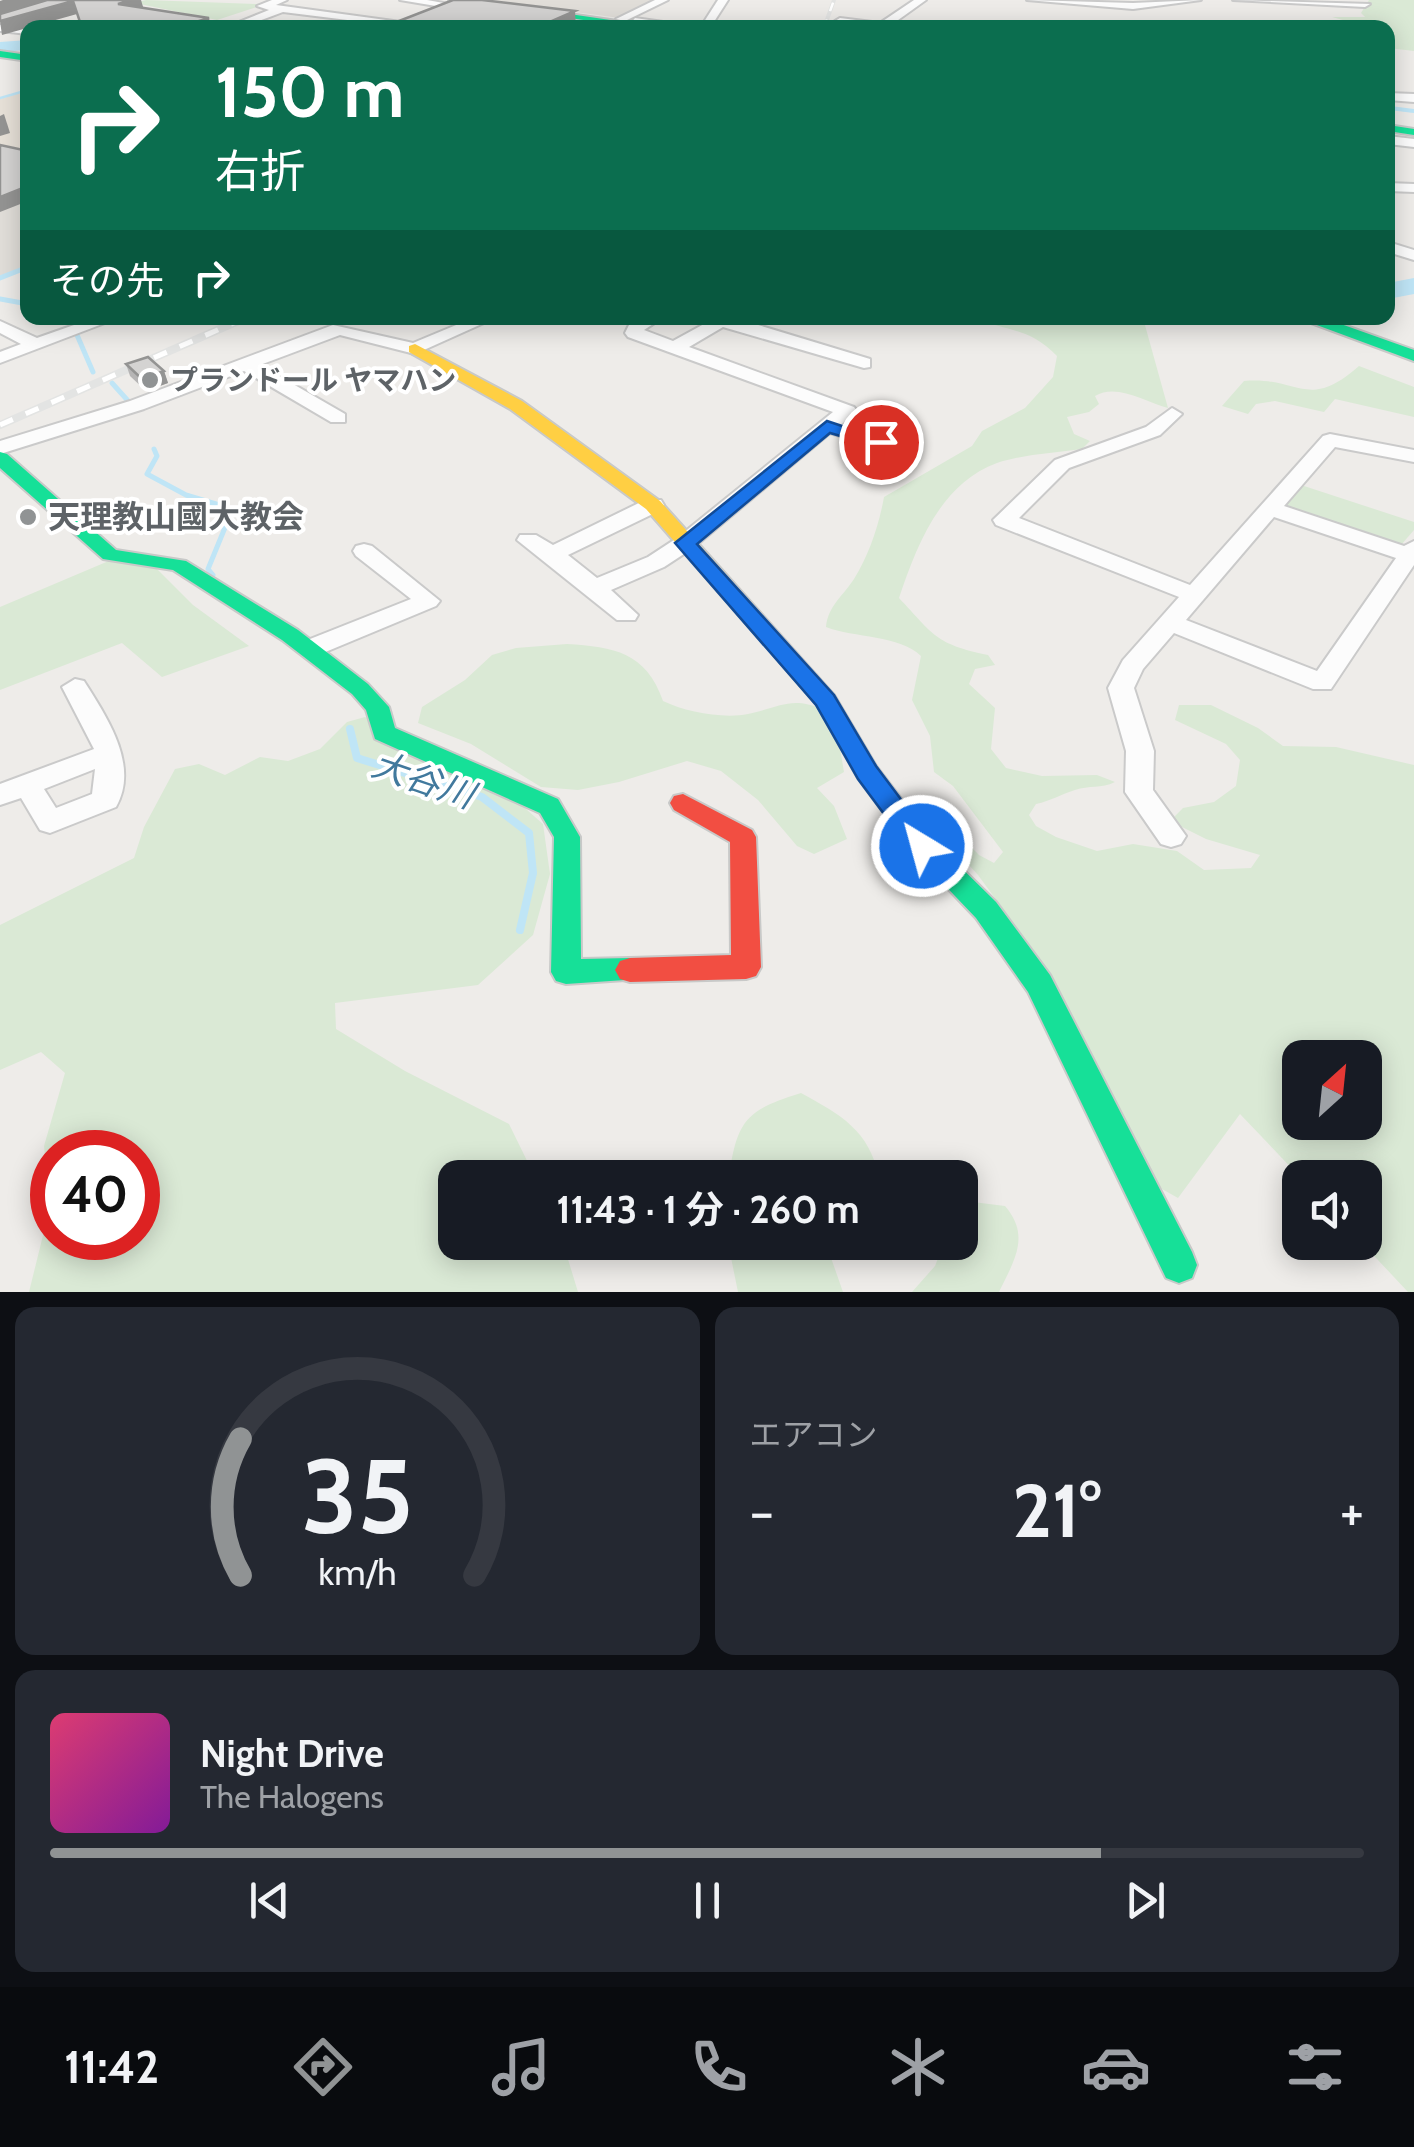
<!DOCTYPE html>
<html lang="ja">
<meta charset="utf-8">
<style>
body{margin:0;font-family:Cabin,"Noto Sans JP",sans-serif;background:#242831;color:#f1f3f6;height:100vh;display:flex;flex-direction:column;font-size:38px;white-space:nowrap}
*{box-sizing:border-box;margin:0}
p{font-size:32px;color:#9ea1a6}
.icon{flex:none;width:55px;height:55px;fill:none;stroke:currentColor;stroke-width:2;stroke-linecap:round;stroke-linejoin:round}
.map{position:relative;height:1292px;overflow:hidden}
.panel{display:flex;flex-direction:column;gap:15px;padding:15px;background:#0d0f14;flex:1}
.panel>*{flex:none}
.hud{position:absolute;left:20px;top:20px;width:1375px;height:305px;border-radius:20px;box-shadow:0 5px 25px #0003;background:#0b6e4f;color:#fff;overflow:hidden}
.needle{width:65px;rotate:27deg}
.fabs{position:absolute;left:1282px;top:1040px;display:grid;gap:20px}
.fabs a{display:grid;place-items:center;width:100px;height:100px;border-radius:20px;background:#171b24;box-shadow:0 5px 25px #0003;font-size:50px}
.speed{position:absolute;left:30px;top:1130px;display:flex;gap:20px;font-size:50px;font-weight:700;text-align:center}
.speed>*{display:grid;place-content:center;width:130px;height:130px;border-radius:50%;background:#171b24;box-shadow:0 5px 25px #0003;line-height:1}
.speed .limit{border:15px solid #d22;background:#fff;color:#111}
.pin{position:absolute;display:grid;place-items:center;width:85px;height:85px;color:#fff;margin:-42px;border:5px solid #fff;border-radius:50%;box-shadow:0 2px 10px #0007}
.me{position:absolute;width:110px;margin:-55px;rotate:323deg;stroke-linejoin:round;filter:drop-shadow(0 0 8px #0008)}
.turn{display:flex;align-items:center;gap:35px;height:210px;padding:0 30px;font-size:45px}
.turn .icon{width:130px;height:130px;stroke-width:2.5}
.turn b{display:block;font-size:70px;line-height:85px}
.then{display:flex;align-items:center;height:95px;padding:0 30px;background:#0003;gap:20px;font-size:38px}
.big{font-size:75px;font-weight:700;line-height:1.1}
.panel .widget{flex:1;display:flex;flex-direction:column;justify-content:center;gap:15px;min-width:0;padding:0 35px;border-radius:20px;background:#242831}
.panel .dial{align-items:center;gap:0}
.dial svg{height:260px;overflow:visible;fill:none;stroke:#363941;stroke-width:7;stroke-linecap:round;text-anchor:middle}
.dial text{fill:#f1f3f6;stroke:none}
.song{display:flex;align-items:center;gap:30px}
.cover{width:120px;height:120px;border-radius:15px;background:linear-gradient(135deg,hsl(340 70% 55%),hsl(290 70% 35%))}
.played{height:10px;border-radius:5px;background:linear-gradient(90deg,#909394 80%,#363941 80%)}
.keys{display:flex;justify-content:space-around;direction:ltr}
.heat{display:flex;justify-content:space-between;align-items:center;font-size:55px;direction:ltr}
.panel .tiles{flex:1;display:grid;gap:15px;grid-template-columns:1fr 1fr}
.widget:last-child{grid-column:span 2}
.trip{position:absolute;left:438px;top:1160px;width:540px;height:100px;border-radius:20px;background:#171b24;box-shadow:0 5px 25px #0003;font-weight:700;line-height:100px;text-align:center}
.dock{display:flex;height:160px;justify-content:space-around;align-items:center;background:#090b0e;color:#9ea1a6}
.dock .icon{width:70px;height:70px}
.dock .on{color:#909394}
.dock b{font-size:45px;color:#f1f3f6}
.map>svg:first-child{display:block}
.commercial{fill:#e7e1d8}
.education{fill:#e1ded9}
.green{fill:#dae9d5;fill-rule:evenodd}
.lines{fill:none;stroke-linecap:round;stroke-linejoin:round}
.stream-far3{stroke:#bfe5f6;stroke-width:2.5}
.stream-far2{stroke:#bfe5f6;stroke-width:4}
.stream-far1{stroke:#bfe5f6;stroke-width:5}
.stream{stroke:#bfe5f6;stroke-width:8}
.river{fill:#bfe5f6;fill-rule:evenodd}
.street-casing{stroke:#cacaca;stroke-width:4}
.fast-casing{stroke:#c8c9c8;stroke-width:4}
.slow-casing{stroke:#c8c9c8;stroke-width:4}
.jam-casing{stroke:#c8c9c8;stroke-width:4}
.street{fill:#fcfcfc;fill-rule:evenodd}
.fast{fill:#16e098;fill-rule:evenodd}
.slow{fill:#ffcf43;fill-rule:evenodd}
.jam{fill:#f24e42;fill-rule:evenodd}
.rail-far1-casing{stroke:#e3e4e3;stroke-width:4}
.rail-casing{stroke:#e3e4e3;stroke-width:8}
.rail-far1{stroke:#fff;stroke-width:2.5;stroke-dasharray:9;stroke-linecap:butt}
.rail{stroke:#fff;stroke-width:5;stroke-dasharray:14;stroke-linecap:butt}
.wall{fill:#b6b5b5}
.shaded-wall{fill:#949493}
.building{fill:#d4d3d2;stroke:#949493;stroke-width:2.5}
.route{fill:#1a73e8;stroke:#114b97;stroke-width:2.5}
.poi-dot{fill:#909394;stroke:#fff;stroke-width:4}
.labels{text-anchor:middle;stroke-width:8;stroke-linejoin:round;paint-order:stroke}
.far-poi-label{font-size:28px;font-weight:bold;fill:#5e6367;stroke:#fff;text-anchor:start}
.poi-label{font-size:32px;font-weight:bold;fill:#5e6367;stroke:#fff;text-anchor:start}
.water-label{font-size:35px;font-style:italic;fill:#41799d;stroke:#fff}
</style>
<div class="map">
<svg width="1414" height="1292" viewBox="0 0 1414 1292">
<rect width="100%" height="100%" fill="#eeece9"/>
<path class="commercial" d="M27 91V159L0 153V99Z"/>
<g class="education">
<path d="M484 0H661L620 18Z"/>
<path d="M0 154 28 160 27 266 0 276Z"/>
</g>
<g class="green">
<path d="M146 0 256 4 278 0 217 20 135 3Z"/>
<path d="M1369 0H1414V51L1388 48V28L1368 27 1332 17H1365L1361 13Z"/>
<path d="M975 318H1143L1168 408C1145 402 1117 383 1095 396L1099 404 1089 412 1067 417 1074 434 1090 441 1082 449C1055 453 1024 454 997 463 940 484 917 545 899 598 934 635 935 644 988 655L995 665 975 669 969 684 995 708 991 749 1006 768 1042 776 1097 775 1115 782C1101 789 1089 785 1075 790 1061 794 1051 801 1036 804L1029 815 1036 826 1056 837 1097 851 1133 844 1177 851 1204 870 1251 868 1260 855 1206 839 1170 821 1183 808 1214 802 1236 786 1240 760 1226 744 1175 720 1179 705H1211L1258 728 1283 746 1336 747 1414 765V1292H1408L1362 1243 1365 1242V1178L1300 1177 1240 1114 1178 1198 1137 1175 1019 931 978 875 924 816 926 809 935 810 979 855 994 863 1003 852 953 786 934 772 930 736 912 700 921 656C900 635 854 638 826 627 828 606 843 596 854 579 869 555 879 525 884 497L972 446 982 431 1025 408 1053 377 1057 356C1029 327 1008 332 975 318ZM1300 1058H1365V1122H1300Z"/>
<path d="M1359 366 1414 387V417L1335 399 1324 412 1275 401 1256 404 1248 414 1222 406 1244 381C1299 376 1307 412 1359 366Z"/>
<path d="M1301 485 1414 522V530L1401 545 1291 511 1284 504Z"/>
<path d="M111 560 156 568 193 605 249 646 162 677 122 643 0 690V607Z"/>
<path d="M567 644C614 647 646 652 663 701 686 712 723 719 748 714 781 707 790 696 823 709L838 736 844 772 817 788 834 806 847 839 814 854 797 846 758 800 721 771 687 761 619 782 578 790 541 787 471 744 418 723 422 707 465 680 492 655 516 648Z"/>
<path d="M365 717 518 802 543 824 550 874 533 935 478 985 335 1003 336 1029 405 1071 509 1124 535 1177 455 1178V1242L563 1243 578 1292H29L50 1207 44 1146 65 1073 41 1052 0 1070V925L134 858 144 827 175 769 199 764 225 775 260 757 288 761 320 749 347 722ZM52 1152H138V1238H52Z"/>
<path d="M801 1093C841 1115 869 1130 879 1177H729C737 1119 747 1110 801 1093Z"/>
<path d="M965 1201 1005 1206C1031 1236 1014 1261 999 1292H912L935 1266 944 1243 960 1242V1207Z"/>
<path d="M728 1243H835L830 1255 843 1292H738Z"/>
</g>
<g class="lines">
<g class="stream-far3">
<path d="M0 98 28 90"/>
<path d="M1388 108 1411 111"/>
</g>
<path class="stream-far2" d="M1390 108 1414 111"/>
<g class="stream-far1">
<path d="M0 278 28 267"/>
<path d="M0 299 28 304"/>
<path d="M68 318 73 327"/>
<path d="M77 335 93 372"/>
<path d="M112 383 130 403"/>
<path d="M154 449 157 456 147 474 186 495 226 507 231 513 208 569 213 575"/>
</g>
<path class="stream" d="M350 729 357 758 482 797 529 833 533 873 520 930"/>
<g class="river">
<path d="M28 40V50L0 52V42Z"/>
<path d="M1414 278V294L1388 299V283Z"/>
</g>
<g class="street-casing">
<g id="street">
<path d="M272 0H287L276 5 430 26 412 28 283 12 240 28H224L269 10 257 6Z"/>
<path d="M400 0H427L477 9 472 12Z"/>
<path d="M655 0H668L625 21 616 19Z"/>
<path d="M718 0H728L710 28H700Z"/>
<path d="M914 0H926L887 28 835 21 840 18 880 23Z"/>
<path d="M1027 0 1133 3 1201 0 1133 9Z"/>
<path d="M1233 0 1370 4 1365 7Z"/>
<path d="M541 16 605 25 610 28 537 21Z"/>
<path d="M635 18 684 25 689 28 631 23Z"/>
<path d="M0 25 28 28V34L0 31Z"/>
<path d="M1388 93 1414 94V102L1388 100Z"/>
<path d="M1388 136 1414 139V147L1388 144Z"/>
<path d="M1388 183 1414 184V192L1388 191Z"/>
<path d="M1388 242 1414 250V260L1388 252Z"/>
<path d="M94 318H118L0 363V352L21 344 0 333V321L37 338Z"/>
<path d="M473 318H495L415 354 340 335 260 365 345 414V422H331L244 371 144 409 0 454V441L130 401 333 325 413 343Z"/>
<path d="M642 318H662L644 330 673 341 715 318H735L870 359V367L864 368 723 327 689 347 854 407 857 411 842 424 915 446 918 450 908 456 830 433 693 548 664 567 611 590 638 615 635 620H617L517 540 520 535H536L553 545 645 500H661L664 505 661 510 568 555 597 578 648 557 677 538 833 412 628 337 625 333 630 323Z"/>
<path d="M1172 408 1182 414 1160 435 1069 468 1019 518 1190 585 1323 436 1330 434 1414 450V462L1335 447 1284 506 1404 546 1414 541V565L1331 689H1313L1174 633 1143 669 1134 688 1154 751 1153 790 1186 836 1181 844 1171 847 1161 844 1125 792 1126 751 1108 688 1123 660 1179 597 996 525 993 520 1055 460 1146 427ZM1274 517 1396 558 1317 671 1186 620Z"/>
<path d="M364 544 372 546 440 601 436 606 323 653H305L301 647 305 641 411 599 356 556 353 551 356 546Z"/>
<path d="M75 679 84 681C106 716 140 765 116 807L50 833 40 830 21 798 0 805V784L94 749 62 687ZM95 769 92 794 56 808 44 789Z"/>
</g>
</g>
<g class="fast-casing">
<g id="fast">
<path d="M449 0H473L665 28H637Z"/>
<path d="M0 51 28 55V61L0 57Z"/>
<path d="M1388 125 1414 129V135L1388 131Z"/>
<path d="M1304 318H1324L1414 350V361L1306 321Z"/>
<path d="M0 452 7 454 116 550 186 561 298 630 368 684 389 707 395 728 558 799 580 837 581 959 630 958 640 961 645 970 640 979 566 984 556 981 551 972 554 837 540 813 375 739 366 710 352 694 282 640 173 570 103 559 0 468Z"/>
<path d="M808 672 816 675 834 695 876 766 931 838 996 902 1050 975 1192 1252 1197 1265 1192 1278 1179 1283 1166 1278 1028 992 976 918 913 852 858 778 817 705 796 680Z"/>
</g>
</g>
<g class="slow-casing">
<path id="slow" d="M415 344 522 401 660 501 816 675 820 680 816 685H800L646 509 510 409 409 352V346Z"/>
</g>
<g class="jam-casing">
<path id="jam" d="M683 794 752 830 756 837 761 967 756 976 746 979 630 982 620 979 615 970 620 961 630 958 731 955 730 842 674 810 670 803 674 796Z"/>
</g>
<use href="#street" class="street"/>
<use href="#fast" class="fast"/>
<use href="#slow" class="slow"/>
<use href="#jam" class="jam"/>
<g class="rail-far1-casing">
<path id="rail-far1" d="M824 28 834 0"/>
</g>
<g class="rail-casing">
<path id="rail" d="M0 425 245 318"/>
</g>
<use href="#rail-far1" class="rail-far1"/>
<use href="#rail" class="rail"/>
</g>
<path class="wall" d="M126 364 164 371 168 383 146 391 130 376Z"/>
<g class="shaded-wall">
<path d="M3 0H54L0 15V1Z"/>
<path d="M114 0H141L144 10 121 17Z"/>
<path d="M73 1 77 14 2 35 0 21Z"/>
<path d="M575 11 576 28H536Z"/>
<path d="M209 18 211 28H183V26Z"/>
<path d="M4 114 10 133 0 136V116Z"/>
<path d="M28 186V201L0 212V197Z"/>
<path d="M164 371 168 383 146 391 142 379Z"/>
</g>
<g class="building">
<path d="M47 0H131L118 4 209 18 183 26 191 28H82L73 1 0 21V14Z"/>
<path d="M453 0H482L575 11 536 28H381Z"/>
<path d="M0 145 28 151V186L0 197Z"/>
<path d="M148 357 164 371 142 379 126 364Z"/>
</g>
<path class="route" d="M827 421 890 442 881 448 830 433 697 544 834 695 876 766 936 846 932 853H913L858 779 816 705 675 543Z"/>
<g class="poi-dot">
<circle cx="150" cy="380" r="10"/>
<circle cx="28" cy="517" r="10"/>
</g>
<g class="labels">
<g class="far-poi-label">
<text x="170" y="390">プランドール ヤマハン</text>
</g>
<g class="poi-label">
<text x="48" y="528">天理教山國大教会</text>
</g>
<g class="water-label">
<text transform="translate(423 780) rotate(19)" y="12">大谷川</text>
</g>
</g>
</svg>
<div class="fabs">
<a><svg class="needle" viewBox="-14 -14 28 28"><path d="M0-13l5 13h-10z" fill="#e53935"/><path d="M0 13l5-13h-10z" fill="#9ea1a6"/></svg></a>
<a><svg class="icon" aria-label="sound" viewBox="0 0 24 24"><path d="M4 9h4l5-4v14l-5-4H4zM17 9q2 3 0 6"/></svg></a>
</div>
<div class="speed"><div class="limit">40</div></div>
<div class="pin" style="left:881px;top:442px;background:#d93025"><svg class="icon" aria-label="arrive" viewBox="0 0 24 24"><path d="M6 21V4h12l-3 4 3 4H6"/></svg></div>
<svg class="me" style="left:922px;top:846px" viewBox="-20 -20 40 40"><circle r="17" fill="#1a73e8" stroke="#fff" stroke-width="3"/><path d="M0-11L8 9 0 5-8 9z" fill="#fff"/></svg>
<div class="trip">11:43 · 1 分 · 260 m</div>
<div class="hud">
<div class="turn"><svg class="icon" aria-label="right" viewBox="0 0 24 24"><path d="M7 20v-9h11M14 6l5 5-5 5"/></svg><div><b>150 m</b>右折</div></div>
<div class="then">その先<svg class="icon" aria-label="right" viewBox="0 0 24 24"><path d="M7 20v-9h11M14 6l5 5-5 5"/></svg></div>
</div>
</div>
<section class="panel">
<div class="tiles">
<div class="widget dial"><svg viewBox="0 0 100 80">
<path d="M14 69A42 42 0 1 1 86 69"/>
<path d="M14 69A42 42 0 0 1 14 27" stroke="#909394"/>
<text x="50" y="56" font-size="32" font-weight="700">35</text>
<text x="50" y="72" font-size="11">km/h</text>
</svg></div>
<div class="widget"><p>エアコン</p>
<div class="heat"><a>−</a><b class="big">21°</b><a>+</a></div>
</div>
<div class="widget">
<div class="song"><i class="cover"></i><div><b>Night Drive</b><p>The Halogens</p></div></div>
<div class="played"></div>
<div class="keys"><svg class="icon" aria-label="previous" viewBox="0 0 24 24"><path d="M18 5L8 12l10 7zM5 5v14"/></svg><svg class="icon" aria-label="pause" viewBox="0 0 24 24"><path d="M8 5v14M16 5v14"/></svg><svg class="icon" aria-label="next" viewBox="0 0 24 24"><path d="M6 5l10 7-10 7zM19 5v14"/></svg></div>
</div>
</div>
</section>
<nav class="dock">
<b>11:42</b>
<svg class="icon on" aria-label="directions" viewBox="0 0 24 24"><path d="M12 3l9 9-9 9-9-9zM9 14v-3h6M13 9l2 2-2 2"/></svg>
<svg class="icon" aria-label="music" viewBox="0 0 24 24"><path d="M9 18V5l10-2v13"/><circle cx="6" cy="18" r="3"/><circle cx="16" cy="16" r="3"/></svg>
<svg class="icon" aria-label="phone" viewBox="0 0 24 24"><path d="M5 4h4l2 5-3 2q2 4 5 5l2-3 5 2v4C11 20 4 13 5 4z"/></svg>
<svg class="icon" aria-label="climate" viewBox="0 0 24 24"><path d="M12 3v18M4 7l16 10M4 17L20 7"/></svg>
<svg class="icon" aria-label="car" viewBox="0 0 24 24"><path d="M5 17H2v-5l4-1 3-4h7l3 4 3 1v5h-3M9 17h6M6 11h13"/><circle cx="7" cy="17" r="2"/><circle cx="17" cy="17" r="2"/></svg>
<svg class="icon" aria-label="filters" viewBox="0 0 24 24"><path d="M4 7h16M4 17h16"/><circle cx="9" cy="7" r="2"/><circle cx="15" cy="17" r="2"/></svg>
</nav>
